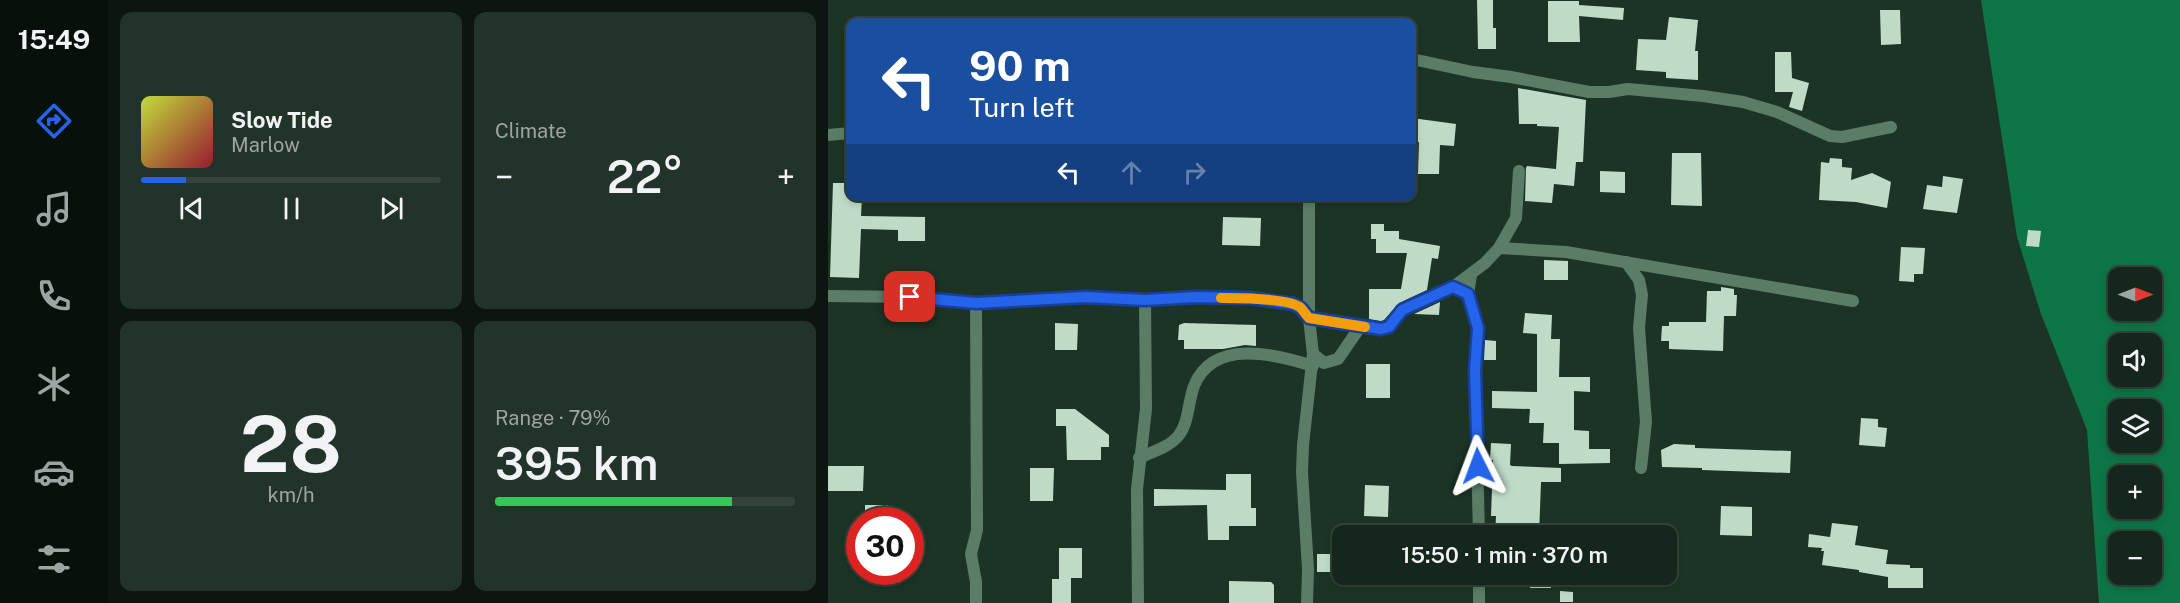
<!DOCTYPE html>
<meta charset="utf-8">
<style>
body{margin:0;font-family:"Public Sans",sans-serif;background:#223329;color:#f1f3f6;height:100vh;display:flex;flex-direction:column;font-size:22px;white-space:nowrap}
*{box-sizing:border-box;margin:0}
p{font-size:20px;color:#9da5a3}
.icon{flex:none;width:33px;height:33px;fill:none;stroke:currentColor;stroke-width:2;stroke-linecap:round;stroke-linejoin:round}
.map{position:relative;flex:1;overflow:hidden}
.details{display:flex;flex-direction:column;gap:12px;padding:12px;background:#0c150f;width:720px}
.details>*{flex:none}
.banner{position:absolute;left:18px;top:18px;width:570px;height:183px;border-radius:12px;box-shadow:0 3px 9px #0003,0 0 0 2px #34443b;background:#1a4fa0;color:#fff;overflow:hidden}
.needle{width:39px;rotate:90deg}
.controls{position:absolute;left:1280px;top:267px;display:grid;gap:12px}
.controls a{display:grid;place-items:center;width:54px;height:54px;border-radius:12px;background:#15271c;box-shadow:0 3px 9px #0003,0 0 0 2px #34443b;font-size:30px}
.speed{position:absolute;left:18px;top:507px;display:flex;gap:12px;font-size:30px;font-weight:700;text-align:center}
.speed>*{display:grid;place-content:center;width:78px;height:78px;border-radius:50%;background:#15271c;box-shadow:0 3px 9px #0003,0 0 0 2px #34443b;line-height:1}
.speed .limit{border:9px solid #d22;background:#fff;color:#111}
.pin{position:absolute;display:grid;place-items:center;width:51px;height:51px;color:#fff;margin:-26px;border-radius:12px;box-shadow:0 3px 9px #0006}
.me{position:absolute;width:66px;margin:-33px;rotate:357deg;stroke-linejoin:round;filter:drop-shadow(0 0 4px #0008)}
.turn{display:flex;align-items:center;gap:21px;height:126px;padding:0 24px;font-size:27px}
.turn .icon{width:78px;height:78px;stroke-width:2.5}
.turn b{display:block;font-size:42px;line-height:51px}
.lanes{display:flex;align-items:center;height:57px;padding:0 24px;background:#0003;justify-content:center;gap:30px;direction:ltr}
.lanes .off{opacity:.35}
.big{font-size:45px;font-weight:600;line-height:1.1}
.details .tile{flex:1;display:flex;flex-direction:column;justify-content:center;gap:9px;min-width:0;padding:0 21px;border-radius:12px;background:#223329}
.details .dial{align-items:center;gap:0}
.dial b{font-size:78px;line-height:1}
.song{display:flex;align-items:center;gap:18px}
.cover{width:72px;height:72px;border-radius:9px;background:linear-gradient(135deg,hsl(70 70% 55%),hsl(350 70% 35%))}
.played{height:6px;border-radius:3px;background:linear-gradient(90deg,#2563eb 15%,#34443b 15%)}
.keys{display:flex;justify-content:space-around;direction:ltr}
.heat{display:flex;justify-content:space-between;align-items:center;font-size:33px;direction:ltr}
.charge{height:9px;border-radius:4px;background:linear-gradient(90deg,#34c759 79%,#34443b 0)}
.details .tiles{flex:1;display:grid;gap:12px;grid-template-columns:repeat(2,1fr)}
.trip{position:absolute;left:504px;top:525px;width:345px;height:60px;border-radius:12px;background:#15271c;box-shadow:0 3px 9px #0003,0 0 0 2px #34443b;font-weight:600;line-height:60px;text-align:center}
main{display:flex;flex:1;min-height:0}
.tabs{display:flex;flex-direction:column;width:108px;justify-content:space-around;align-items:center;background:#08100b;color:#9da5a3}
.tabs .icon{width:42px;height:42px}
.tabs .active{color:#2563eb}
.tabs b{font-size:27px;color:#f1f3f6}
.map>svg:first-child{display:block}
.forest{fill:#0e7547;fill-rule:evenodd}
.building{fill:#bfdbc8}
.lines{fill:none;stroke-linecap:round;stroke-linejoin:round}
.minor{stroke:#5b7d68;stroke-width:12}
.route-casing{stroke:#184099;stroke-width:15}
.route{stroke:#2563eb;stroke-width:10}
.slow{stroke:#f59e0b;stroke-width:10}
</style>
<main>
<nav class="tabs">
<b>15:49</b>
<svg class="icon active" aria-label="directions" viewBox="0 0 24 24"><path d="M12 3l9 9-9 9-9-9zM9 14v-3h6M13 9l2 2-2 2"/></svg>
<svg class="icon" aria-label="music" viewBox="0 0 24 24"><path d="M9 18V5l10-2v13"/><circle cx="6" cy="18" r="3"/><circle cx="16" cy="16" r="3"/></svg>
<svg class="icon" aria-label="phone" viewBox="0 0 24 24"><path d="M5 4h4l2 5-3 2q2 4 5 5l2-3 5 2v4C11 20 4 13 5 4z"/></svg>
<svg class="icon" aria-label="climate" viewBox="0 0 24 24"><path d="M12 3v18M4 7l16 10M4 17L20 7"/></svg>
<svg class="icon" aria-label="car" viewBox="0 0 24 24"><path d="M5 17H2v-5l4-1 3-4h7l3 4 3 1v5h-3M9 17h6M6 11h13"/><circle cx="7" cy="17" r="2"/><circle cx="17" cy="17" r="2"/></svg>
<svg class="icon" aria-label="filters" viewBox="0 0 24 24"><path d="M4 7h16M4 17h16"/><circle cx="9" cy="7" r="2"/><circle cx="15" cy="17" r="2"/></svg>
</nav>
<section class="details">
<div class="tiles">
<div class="tile">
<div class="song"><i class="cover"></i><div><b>Slow Tide</b><p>Marlow</p></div></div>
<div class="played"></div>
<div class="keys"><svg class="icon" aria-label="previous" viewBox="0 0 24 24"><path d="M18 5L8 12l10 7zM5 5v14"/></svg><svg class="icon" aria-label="pause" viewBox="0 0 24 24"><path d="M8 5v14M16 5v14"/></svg><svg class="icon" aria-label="next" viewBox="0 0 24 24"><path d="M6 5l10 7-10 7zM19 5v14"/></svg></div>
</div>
<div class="tile"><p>Climate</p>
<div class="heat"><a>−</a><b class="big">22°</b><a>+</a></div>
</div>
<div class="tile dial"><b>28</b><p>km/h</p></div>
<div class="tile"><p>Range · 79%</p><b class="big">395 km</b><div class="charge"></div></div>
</div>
</section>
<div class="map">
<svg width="1352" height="603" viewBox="0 0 1352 603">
<rect width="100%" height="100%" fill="#1c3426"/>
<path class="forest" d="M1153 0H1352V603H1271L1259 430 1213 314 1189 237ZM1290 278H1323V310H1290ZM1290 344H1323V376H1290ZM1290 410H1323V442H1290ZM1290 476H1323V508H1290ZM1290 542H1323V574H1290Z"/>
<g class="building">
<path d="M649 0H665V28H668V49H650Z"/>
<path d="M720 1H751V5L796 8 795 20 751 16 752 42H720Z"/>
<path d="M1052 10H1072L1073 44 1053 45Z"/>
<path d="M841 17 870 20 867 51H870V80L838 78V72L808 70 810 39 838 40Z"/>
<path d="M947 52H963L964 78 981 83 974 111 961 107 965 92H947Z"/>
<path d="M690 88 758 100 755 162H748L746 186 726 184 724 203 697 201 698 168 699 166 728 169 731 127 709 126V124H691Z"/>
<path d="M584 118 628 124 626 146 612 145 611 174H590L591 142H584Z"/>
<path d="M844 153H873L874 206 843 205Z"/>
<path d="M1002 158 1014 159V167L1024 168 1023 180 1044 173 1063 182 1059 208 1028 202 991 200 993 162 1001 163Z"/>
<path d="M772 171 797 172V193L772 192Z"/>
<path d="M1115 176 1135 179 1129 213 1095 209 1099 185 1114 187Z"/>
<path d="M5 183H22V196H34L33 216 97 217V241H70V230L33 229 31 278 2 277Z"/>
<path d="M395 217 433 218 432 246 394 245Z"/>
<path d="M543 224H556V231H571V239L612 246 610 259 604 258 599 290 571 303 556 320 553 321 541 319V289H573L579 253H548V239H543Z"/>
<path d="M1200 230 1213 231 1211 247 1198 246Z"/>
<path d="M1073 247 1097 248 1095 274H1086V282L1071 281Z"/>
<path d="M716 260 740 261V280H716Z"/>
<path d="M893 287 906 289V295H909L908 316H896L895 351 841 349V341H833L834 326H841V322H878L879 291H893Z"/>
<path d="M612 302 611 315 586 314Z"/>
<path d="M697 313 724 315 723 339H732L731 377H762V392L746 391V430L761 431V449H782V463L731 464V443H715L716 423H701L702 409 664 408V391L709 392V334L695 333Z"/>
<path d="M227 323 250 324 249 350H227Z"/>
<path d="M356 323 428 325V346L417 345 395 349H356V340H350L351 325Z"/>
<path d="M657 340 668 341V360H656Z"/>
<rect x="538" y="364" width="24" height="34"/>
<path d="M228 409H247L281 435V447H273V460H239L238 426H228Z"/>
<path d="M1033 418 1050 419V427L1059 428 1057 447 1031 445Z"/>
<path d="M663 443 683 444 682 465 684 466 733 468V482H713L711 536H667L668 516H663L665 460H662Z"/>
<path d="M846 444 867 445V448L963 451 962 473 874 470V468L834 467 833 450Z"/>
<path d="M0 466H36L35 491H0Z"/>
<path d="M202 468H226L225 501H202Z"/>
<path d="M398 474H423V508H428V526H401V540H380L379 505 326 506V489L398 490Z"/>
<path d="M537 485 561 486 560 517 536 516Z"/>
<rect x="37" y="505" width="23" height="15"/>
<path d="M893 506 924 507V536L892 535Z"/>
<path d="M1004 523 1030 526 1027 545 1060 550 1058 564 1082 565V568H1095V588H1060V577L1031 572V570L994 565 996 551H993L994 548 980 547 981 534 1002 537Z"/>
<path d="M231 548H254V578H243V603H224V579H231Z"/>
<rect x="489" y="554" width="25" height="18"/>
<rect x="702" y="574" width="21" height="14"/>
<path d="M401 581 443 582 446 585V603H401Z"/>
<path d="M732 591 745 592V602H732Z"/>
</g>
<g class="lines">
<g class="minor">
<path d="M584 59 645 72 683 77 761 92H781L800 89 875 96 915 102 949 112 1002 136 1014 137 1063 127"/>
<path d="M0 135 22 133"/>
<path d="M671 248 738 252 1025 301"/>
<path d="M798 262 811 280 814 295 811 328 818 422 813 468"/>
<path d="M643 275 640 294 650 328 647 370 651 536"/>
<path d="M0 296 82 297 148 303 258 297 317 300 368 297 423 298 465 304 473 308 481 318 553 329 561 327 575 310 625 287 657 263 671 248 688 218 691 171"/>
<path d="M485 354 496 363 510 359 532 327"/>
<path d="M311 458C324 452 342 447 351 435 361 422 360 402 366 386 385 338 447 354 485 366"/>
<path d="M148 603V582L143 554 149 530 148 303"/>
<path d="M310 603 309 489 318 409 317 300"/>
<path d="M479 603 480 569 474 472 475 445 485 354 481 318V196"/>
<path d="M651 603V574"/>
</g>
</g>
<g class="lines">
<g class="route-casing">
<path id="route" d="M82 297 148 303 258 297 317 300 368 297 423 298 465 304 473 308 481 318 553 329 561 327 574 310 625 287 640 294 650 328 647 370 650 466"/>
</g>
<use href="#route" class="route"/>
<path class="slow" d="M393 298C409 298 459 298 472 307 475 310 478 315 481 318L537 327"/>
</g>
</svg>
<div class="controls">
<a><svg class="needle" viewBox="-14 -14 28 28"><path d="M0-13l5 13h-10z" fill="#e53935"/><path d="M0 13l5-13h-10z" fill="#9da5a3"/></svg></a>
<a><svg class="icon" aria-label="sound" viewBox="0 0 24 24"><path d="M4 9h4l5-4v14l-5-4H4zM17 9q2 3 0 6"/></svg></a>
<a><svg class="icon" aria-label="layers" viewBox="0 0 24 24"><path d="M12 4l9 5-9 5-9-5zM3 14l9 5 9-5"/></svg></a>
<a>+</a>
<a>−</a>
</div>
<div class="speed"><div class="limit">30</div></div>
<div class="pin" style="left:82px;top:297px;background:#d93025"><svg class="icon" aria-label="arrive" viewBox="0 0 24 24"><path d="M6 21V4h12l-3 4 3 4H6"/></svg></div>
<svg class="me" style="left:650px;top:466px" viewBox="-20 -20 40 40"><path d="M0-17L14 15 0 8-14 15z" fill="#2563eb" stroke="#fff" stroke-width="4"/></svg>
<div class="trip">15:50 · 1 min · 370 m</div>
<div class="banner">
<div class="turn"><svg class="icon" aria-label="left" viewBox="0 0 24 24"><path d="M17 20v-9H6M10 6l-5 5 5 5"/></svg><div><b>90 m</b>Turn left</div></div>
<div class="lanes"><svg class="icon" aria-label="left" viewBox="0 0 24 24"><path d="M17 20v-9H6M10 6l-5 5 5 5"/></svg><svg class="icon off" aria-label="ahead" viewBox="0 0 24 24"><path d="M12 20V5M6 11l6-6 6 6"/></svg><svg class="icon off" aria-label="right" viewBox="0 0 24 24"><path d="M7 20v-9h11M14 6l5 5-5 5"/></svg></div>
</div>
</div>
</main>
